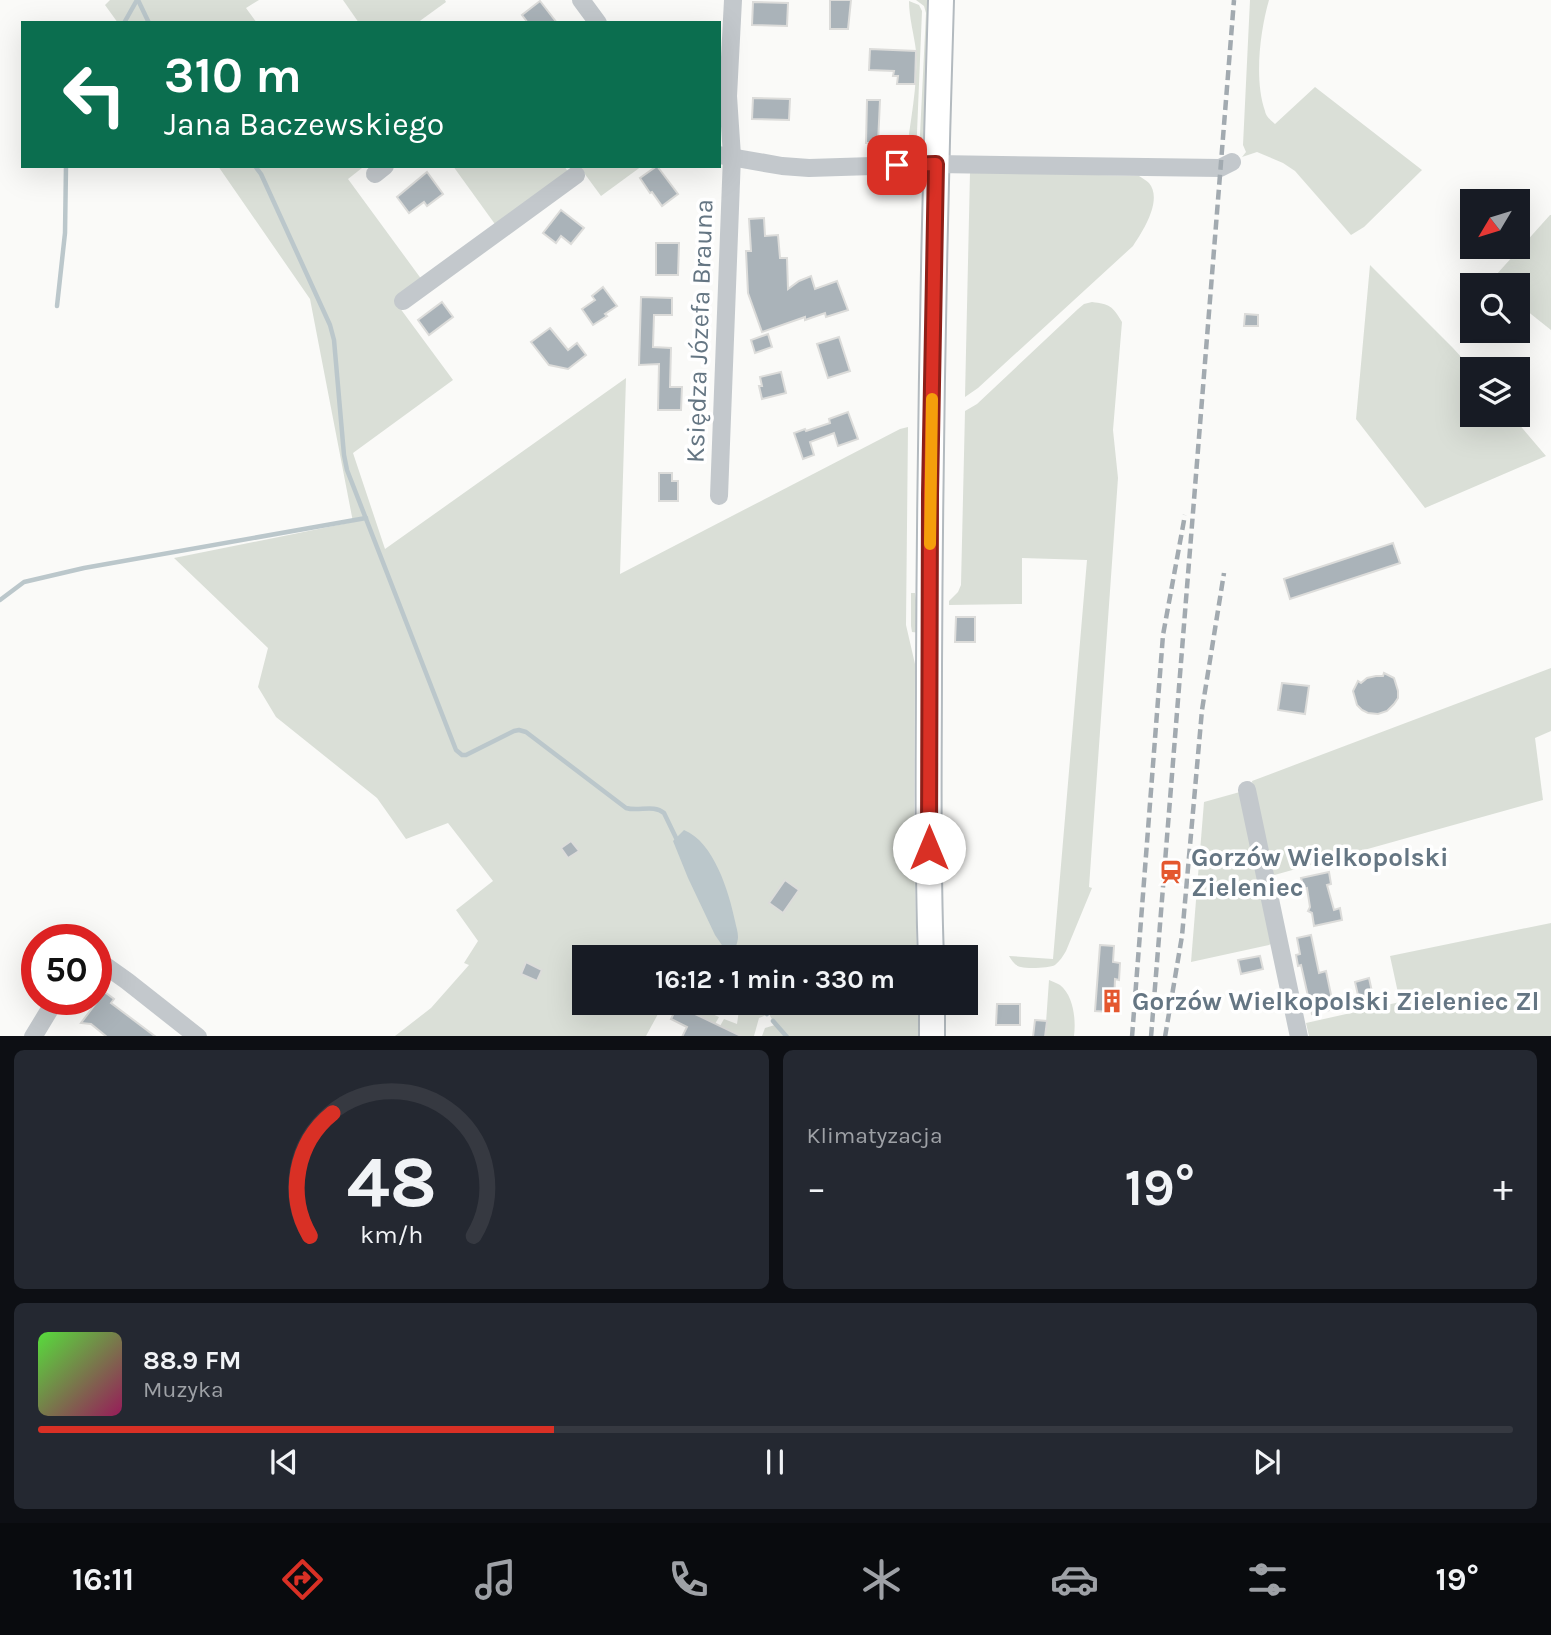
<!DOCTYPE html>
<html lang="pl">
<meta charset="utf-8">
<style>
body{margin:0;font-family:Karla,sans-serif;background:#242831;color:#f1f3f6;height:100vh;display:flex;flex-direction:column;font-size:26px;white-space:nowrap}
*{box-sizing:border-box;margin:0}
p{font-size:23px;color:#9ea1a6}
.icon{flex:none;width:38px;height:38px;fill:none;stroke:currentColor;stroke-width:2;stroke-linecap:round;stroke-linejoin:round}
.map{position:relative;height:1036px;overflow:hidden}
.sheet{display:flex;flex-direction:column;gap:14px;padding:14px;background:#0d0f14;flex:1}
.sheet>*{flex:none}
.top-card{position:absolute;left:21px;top:21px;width:700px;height:147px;border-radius:0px;box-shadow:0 7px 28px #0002;background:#0b6e4f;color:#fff;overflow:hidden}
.needle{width:46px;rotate:232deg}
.buttons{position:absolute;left:1460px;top:189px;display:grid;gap:14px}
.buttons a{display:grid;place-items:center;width:70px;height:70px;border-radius:0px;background:#171b24;box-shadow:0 7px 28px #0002;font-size:35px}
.speed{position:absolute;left:21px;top:924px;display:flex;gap:14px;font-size:35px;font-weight:700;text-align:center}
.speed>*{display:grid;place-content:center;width:91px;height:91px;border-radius:50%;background:#171b24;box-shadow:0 7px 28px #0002;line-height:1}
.speed .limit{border:10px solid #d22;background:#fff;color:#111}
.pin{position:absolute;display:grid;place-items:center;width:60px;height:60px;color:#fff;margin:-30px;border-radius:14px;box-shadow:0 4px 10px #0006}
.me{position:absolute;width:77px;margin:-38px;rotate:0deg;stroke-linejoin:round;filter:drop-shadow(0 0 5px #0008)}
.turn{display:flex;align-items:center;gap:24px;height:147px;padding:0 28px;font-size:32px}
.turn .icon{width:91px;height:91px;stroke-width:2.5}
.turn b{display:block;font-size:49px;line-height:60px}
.big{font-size:52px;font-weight:700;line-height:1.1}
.sheet .card{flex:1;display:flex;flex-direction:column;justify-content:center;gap:10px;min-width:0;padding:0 24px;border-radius:10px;background:#242831}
.sheet .dial{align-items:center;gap:0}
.dial svg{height:182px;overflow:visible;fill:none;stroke:#363941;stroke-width:7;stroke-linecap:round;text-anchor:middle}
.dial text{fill:#f1f3f6;stroke:none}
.song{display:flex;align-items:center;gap:21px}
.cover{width:84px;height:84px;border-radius:10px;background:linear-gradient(135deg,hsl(110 70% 55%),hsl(330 70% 35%))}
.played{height:7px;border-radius:4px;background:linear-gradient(90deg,#d93025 35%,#363941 35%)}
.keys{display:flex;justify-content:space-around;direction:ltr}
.heat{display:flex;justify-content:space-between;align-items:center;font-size:38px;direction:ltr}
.sheet .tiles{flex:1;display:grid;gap:14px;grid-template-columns:1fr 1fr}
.card:last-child{grid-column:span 2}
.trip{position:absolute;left:572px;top:945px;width:406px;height:70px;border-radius:0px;background:#171b24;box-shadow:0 7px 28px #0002;font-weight:700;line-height:70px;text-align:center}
.menu{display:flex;height:112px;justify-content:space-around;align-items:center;background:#090b0e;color:#9ea1a6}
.menu .icon{width:49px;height:49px}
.menu .active{color:#d93025}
.menu b{font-size:32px;color:#f1f3f6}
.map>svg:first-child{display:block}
.green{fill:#dadfd7}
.water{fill:#bbc7cb}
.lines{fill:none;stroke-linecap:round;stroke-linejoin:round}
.stream{stroke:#bbc7cb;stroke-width:4.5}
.building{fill:#aab3b9;stroke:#dcdcda;stroke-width:2}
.secondary-casing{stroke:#b3babf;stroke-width:28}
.minor{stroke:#c3c8cc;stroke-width:18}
.secondary{stroke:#fff;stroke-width:24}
.rail{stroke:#a2aab0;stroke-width:4.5;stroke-dasharray:10 5;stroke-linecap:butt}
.route-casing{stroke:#8d1f18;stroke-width:18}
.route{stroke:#d93025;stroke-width:12}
.slow{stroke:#f59e0b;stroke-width:12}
.labels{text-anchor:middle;stroke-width:7;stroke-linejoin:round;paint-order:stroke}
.street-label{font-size:26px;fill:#657683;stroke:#fff}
.poi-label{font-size:26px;font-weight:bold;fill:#657683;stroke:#fff;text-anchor:start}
</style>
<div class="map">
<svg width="1551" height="1037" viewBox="0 0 1551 1037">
<rect width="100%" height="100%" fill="#fafaf8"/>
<g class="green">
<path d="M110 0H259L246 8 257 23H118L105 5Z"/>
<path d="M343 0H445L446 2 417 23H359Z"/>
<path d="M916 0H933L926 151 919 155 926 13 924 6Z"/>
<path d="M1250 0H1269C1260 31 1254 80 1265 111 1266 117 1271 120 1275 124L1315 87 1422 170 1364 227 1351 235 1295 171 1283 163 1257 152 1242 157 1246 152 1243 145Z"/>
<path d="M909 1 919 5 922 11 916 157H906C910 122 918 86 916 51 914 34 909 18 909 1Z"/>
<path d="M218 166H361L362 168 348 179 422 280 394 300 453 380 353 453 385 549 626 378 620 574 900 429 908 427 906 625 915 664 914 855 917 957H584V1003H664L646 1036H395L431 1008 469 965 464 963 478 941 456 910 493 881 448 823 406 839 377 798 276 717 258 687 268 648 174 558 353 522 310 299Z"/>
<path d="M453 166H564L569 173 497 227Z"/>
<path d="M579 166H642L601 196Z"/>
<path d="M970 172 1139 176C1142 178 1146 180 1149 183 1163 200 1143 231 1133 246L978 388 965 397Z"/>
<path d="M1550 215H1551V330L1517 303V285H1487Z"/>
<path d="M1370 265 1453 348 1472 369V415H1511L1546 456 1425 508 1356 419Z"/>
<path d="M1092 302C1109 304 1113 306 1122 322L1113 430 1118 478 1089 887 1092 888 1066 951C1063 956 1060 961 1055 965 1050 968 1028 969 1021 967 1015 966 1012 961 1009 956L1053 959 1087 560 1022 558V604L949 605V601L958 592 961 585 965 411 977 404 1078 309 1084 304Z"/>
<path d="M911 593H915L921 633 912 632 911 626Z"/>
<path d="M1551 668V731L1535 738 1543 800 1267 877 1252 781Z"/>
<path d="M1247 790 1278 939 1269 945 1191 962 1204 802Z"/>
<path d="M1551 923V1036H1309L1306 1023 1400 1002 1390 956Z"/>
<path d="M1049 980C1053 982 1057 983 1060 985 1074 996 1076 1021 1074 1036L1045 1037Z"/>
<path d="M670 1003H688L719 1017 715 1024Z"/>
<path d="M740 1003H918L919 1036H762L765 1028 775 1025 769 1014 759 1018 754 1036H723L720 1026 724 1019 737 1024Z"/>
</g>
<path class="water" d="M684 830C714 842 729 892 735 921 736 926 738 932 738 937 738 942 735 948 734 953L726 951 715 935 688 878 673 841Z"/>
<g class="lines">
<g class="stream">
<path d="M138 0 149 23"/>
<path d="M124 23 137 0"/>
<path d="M255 166 261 174 330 325 334 340 344 455 347 470 456 750 462 755H466L514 731 519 730 526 732 626 808C639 812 653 804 664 813L678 842"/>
<path d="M57 306 65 233 66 166"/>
<path d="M0 600 24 582 84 568 366 518"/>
<path d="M732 946 738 957"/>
<path d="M758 1003 767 1014"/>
<path d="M773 1021 787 1037"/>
</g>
</g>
<g class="building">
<path d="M830 0H851L848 29H830Z"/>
<path d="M540 1 557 23H528L522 15Z"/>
<path d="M753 2 788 3 787 26 752 25Z"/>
<path d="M870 49 916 51 915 84H897L898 76H893L894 71 869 70Z"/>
<path d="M753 98 790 99 789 120 752 119Z"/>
<path d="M867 100H880L878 143H866Z"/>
<path d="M657 166 678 194 662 206 652 192 650 193 640 178Z"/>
<path d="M427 172 443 194 427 206 424 202 409 213 397 197Z"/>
<path d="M561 210 584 228 571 244 561 236 556 243 543 233Z"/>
<path d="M764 218 765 236 778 235 780 258H787L788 289 799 281 811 276 815 289 837 281 848 310 826 317 825 313 805 320V317L762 332 748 293 746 251H751L749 219Z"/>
<path d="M656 243H679L678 275H656Z"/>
<path d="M603 287 617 306 605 314 607 316 593 325 582 309 595 300 592 296Z"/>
<path d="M641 297 672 298V315H654L653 347 671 348 670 387H682L681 410H658L659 364 639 365Z"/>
<path d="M442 302 453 317 429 335 418 320Z"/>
<path d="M1245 314 1258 315V326H1244Z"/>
<path d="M550 328 568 350 577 343 586 355 568 369 549 365 531 342Z"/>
<path d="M768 334 772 347 755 353 751 340Z"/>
<path d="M839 337 850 371 828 378 817 344Z"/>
<path d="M781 372 786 393 762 399 759 386H762L760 377Z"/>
<path d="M848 412 858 439 838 446 834 433 810 442 814 455 803 459 794 433 805 429 806 431 830 423 829 419Z"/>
<path d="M659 473H672V481H678V501H659Z"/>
<path d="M1393 543 1400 563 1290 599 1284 579Z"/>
<path d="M956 617H975V642H955Z"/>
<path d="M1384 673 1394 678 1398 691V698L1394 704 1387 711 1378 714 1368 713 1362 710 1357 705 1353 691 1358 681 1361 683 1367 678 1376 676H1383Z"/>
<path d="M1282 683 1309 686 1305 714 1278 710Z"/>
<path d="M571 841 579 851 568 858 561 848Z"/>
<path d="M1329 872 1331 884 1327 885 1334 910 1340 908 1342 920 1314 926 1312 913 1308 911 1310 907 1307 888 1304 889 1301 878Z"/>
<path d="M785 880 799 890 783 913 769 903Z"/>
<path d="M1311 935 1319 973 1326 971 1334 1009 1312 1014 1301 965 1298 966 1296 955 1300 954 1297 938Z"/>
<path d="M1100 945 1114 946 1113 962 1120 963 1119 980 1115 979 1114 1004 1110 1003 1109 1012 1095 1011Z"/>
<path d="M1260 956 1263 969 1241 974 1238 960Z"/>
<path d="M526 962 542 970 537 981 521 974Z"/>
<path d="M1369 978 1374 1001 1360 1004 1355 982Z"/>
<path d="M102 990 114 999 111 1003 156 1037H107L91 1024 81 1023 96 1003 94 1001Z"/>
<path d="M997 1004H1020V1025H996Z"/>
<path d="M677 1007 693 1013 743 1037H682L687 1027 671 1019Z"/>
<path d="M1035 1020 1047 1021 1045 1037H1033Z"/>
</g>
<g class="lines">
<g class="secondary-casing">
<g id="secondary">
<path d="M931 957C927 860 929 763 929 666 930 444 934 222 941 0"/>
<path d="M932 1003V1037"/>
</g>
</g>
<g class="minor">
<path d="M581 0 598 23"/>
<path d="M719 155 782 166 809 168 936 164 1220 168 1232 162"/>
<path d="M375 174 385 166"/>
<path d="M403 301 576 175"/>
<path d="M719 496 732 156 728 96 733 0"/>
<path d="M1247 790 1299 1037"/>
<path d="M96 959 127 981 198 1037"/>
<path d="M33 1037 56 999"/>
</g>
<use href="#secondary" class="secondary"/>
<g class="rail">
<path d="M1132 1037 1163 635 1185 515"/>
<path d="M1151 1037 1234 0"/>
<path d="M1165 1037 1182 936 1202 710 1224 573"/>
</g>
</g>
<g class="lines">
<g class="route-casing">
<path id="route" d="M897 165 936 164 930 494 929 848"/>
</g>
<use href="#route" class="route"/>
<path class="slow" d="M930 544 932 399"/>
</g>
<defs>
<g id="station-bare" transform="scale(1.89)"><path d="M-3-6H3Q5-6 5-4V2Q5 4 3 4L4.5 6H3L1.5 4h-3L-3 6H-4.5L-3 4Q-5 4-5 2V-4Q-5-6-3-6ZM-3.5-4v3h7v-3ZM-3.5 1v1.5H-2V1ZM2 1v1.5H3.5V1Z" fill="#e4572e" stroke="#fff" stroke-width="2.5" paint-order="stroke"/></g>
<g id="building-bare" transform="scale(1.89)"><path d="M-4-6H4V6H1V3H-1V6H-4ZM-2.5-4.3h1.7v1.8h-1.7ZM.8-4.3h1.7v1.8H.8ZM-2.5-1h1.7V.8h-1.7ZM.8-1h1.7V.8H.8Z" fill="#e4572e" stroke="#fff" stroke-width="2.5" paint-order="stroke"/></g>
</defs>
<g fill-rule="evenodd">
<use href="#station-bare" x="1171" y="872"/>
<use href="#building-bare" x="1112" y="1001"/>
</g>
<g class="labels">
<g class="street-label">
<text transform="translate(699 331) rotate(-88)" y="9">Księdza Józefa Brauna</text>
</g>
<g class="poi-label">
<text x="1191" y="866">Gorzów Wielkopolski<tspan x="1191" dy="30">Zieleniec</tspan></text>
<text x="1132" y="1010">Gorzów Wielkopolski Zieleniec Zl</text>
</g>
</g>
</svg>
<div class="buttons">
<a><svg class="needle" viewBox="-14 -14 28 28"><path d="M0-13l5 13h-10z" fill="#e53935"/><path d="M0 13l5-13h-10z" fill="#9ea1a6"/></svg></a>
<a><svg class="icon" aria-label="search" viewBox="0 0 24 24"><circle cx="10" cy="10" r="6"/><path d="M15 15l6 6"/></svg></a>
<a><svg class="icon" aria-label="layers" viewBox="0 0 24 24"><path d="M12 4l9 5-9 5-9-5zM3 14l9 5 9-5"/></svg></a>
</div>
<div class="speed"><div class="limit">50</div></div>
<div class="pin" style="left:897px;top:165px;background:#d93025"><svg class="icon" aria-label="arrive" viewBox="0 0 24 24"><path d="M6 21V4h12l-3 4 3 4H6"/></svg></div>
<svg class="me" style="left:929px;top:848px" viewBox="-20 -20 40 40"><circle r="19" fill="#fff"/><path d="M0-13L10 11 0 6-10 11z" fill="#d93025"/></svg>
<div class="trip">16:12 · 1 min · 330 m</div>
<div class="top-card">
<div class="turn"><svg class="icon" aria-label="left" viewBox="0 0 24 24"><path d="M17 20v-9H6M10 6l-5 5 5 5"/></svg><div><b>310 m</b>Jana Baczewskiego</div></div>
</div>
</div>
<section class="sheet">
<div class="tiles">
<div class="card dial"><svg viewBox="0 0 100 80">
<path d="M14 69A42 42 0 1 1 86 69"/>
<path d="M14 69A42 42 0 0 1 24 15" stroke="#d93025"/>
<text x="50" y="56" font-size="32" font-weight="700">48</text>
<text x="50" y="72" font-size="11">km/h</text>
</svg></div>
<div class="card"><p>Klimatyzacja</p>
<div class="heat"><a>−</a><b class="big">19°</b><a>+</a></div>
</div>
<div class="card">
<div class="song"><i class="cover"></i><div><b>88.9 FM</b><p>Muzyka</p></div></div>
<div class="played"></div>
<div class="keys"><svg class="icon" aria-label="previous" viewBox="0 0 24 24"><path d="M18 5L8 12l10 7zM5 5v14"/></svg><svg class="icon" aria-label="pause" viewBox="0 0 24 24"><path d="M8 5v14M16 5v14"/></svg><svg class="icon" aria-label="next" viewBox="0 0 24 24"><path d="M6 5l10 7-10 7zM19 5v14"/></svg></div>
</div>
</div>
</section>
<nav class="menu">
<b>16:11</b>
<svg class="icon active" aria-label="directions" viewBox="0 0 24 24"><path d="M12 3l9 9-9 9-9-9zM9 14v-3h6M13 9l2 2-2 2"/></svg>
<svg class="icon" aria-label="music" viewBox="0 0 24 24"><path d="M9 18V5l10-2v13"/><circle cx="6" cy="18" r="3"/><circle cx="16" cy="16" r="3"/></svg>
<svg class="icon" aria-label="phone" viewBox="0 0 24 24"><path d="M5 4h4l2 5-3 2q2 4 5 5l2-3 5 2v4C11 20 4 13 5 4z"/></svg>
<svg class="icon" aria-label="climate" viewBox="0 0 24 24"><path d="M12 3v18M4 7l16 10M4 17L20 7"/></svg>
<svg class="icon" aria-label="car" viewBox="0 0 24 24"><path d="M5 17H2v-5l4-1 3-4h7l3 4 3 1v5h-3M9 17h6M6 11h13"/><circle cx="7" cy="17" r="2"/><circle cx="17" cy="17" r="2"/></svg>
<svg class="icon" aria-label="filters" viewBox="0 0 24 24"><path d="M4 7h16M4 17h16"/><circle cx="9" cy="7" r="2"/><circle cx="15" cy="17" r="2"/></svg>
<b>19°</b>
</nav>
